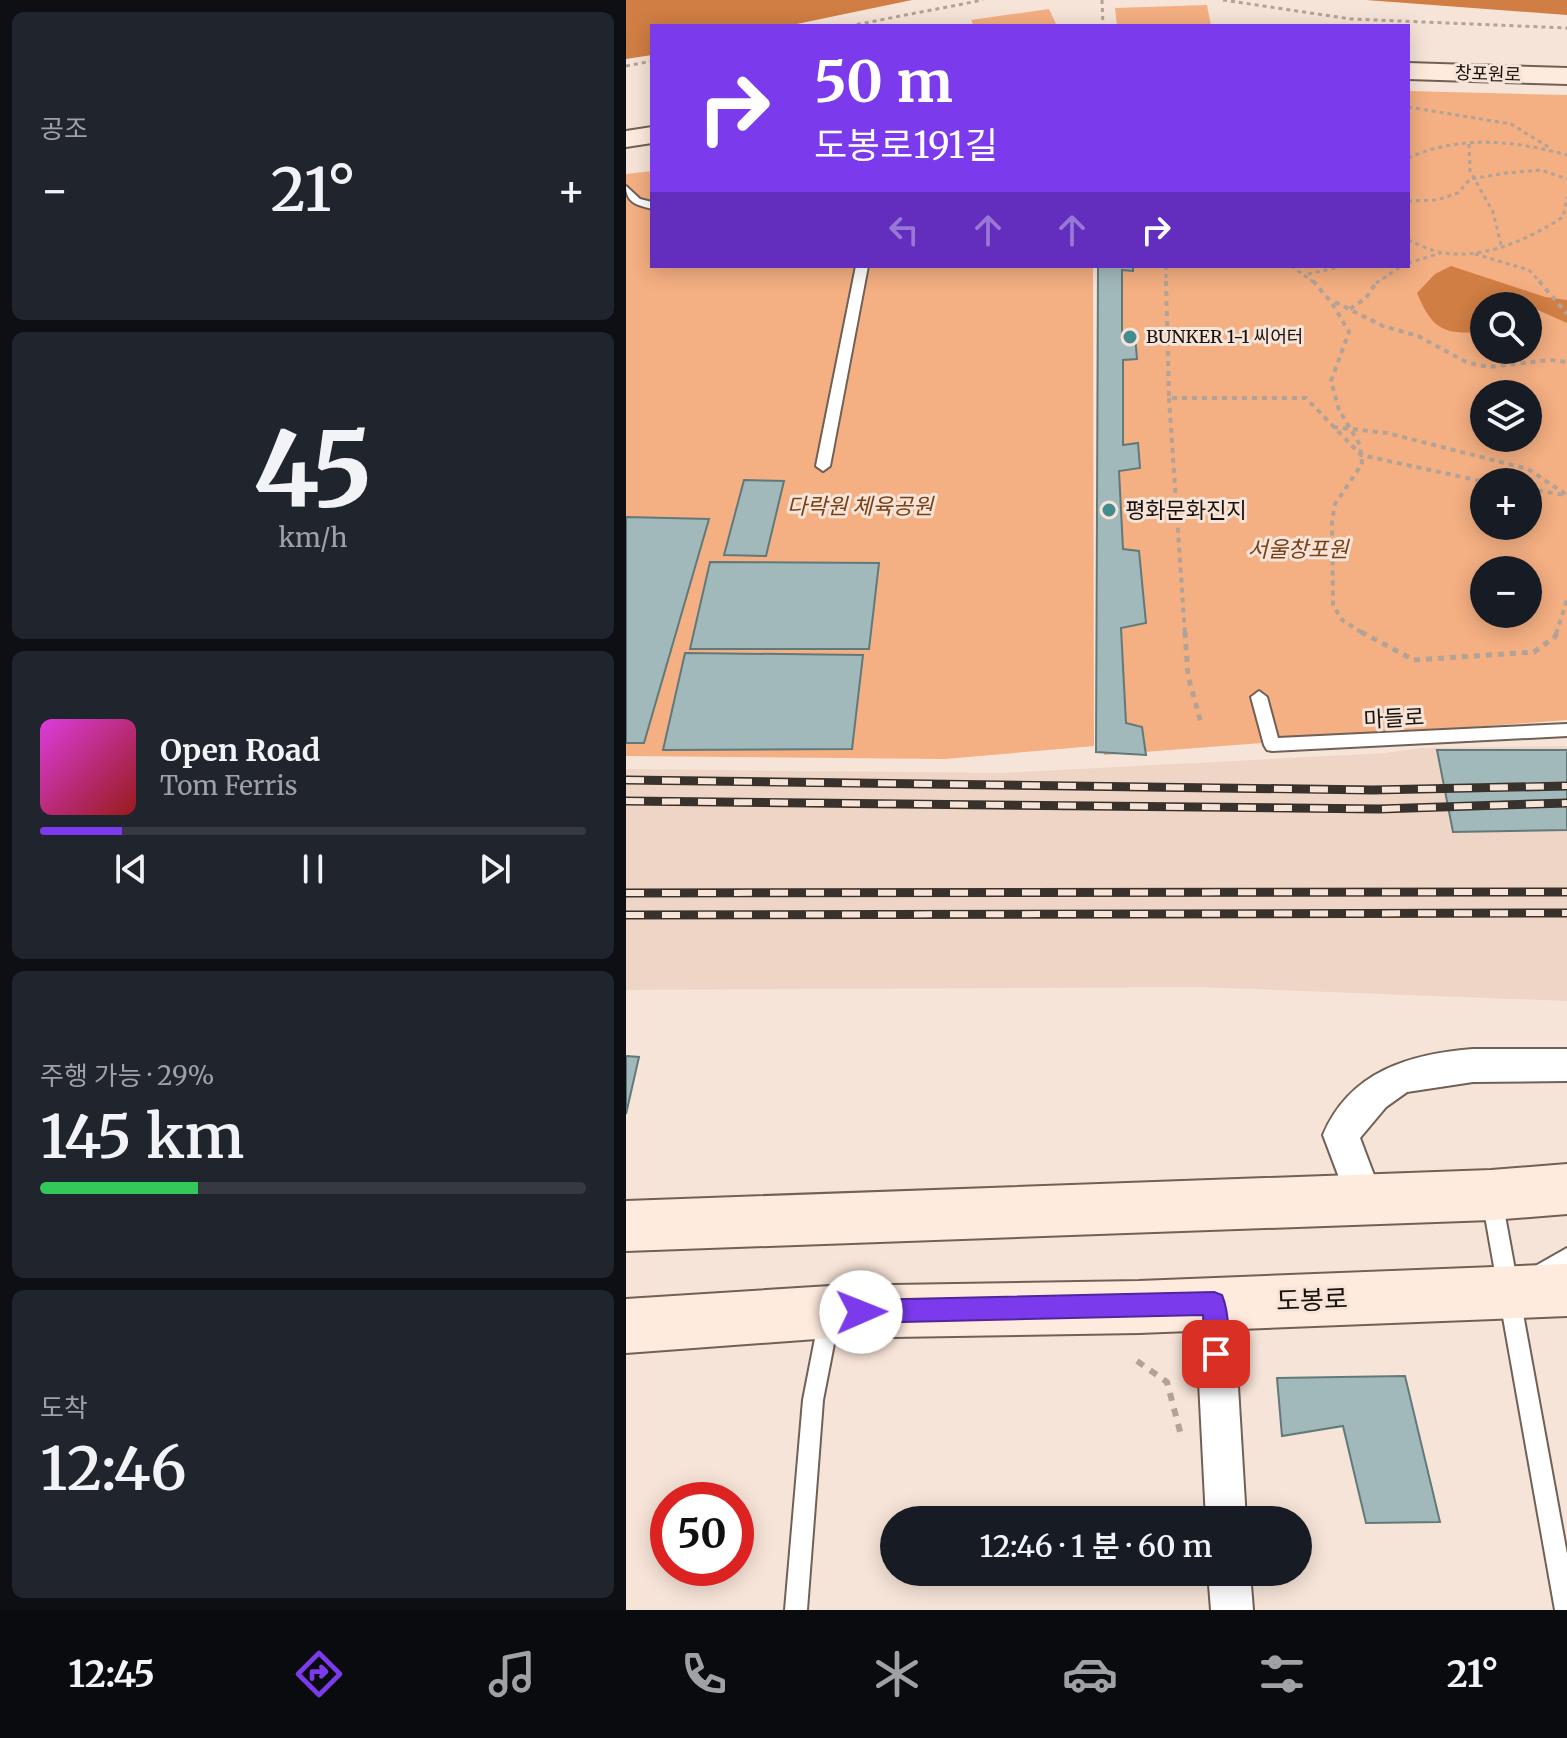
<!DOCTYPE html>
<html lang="ko">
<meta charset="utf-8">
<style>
body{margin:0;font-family:Merriweather,"Noto Sans KR",serif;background:#20242c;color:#f1f3f6;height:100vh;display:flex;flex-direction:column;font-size:30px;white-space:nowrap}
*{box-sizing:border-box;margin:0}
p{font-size:26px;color:#9ea1a6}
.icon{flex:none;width:44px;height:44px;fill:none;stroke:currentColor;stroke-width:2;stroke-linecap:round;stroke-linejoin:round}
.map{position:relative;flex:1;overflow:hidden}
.details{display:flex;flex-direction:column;gap:12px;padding:12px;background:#0d0f14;width:626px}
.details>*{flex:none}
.guide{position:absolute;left:24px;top:24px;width:760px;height:244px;border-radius:0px;box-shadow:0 4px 20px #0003;background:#7c3aed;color:#fff;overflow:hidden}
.fabs{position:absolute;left:844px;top:292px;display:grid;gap:16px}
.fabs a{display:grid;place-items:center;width:72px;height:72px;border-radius:50%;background:#171b24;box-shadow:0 4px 20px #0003;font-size:40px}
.speed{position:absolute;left:24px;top:1482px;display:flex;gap:16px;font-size:40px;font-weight:700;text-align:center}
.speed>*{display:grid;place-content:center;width:104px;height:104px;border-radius:50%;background:#171b24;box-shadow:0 4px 20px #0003;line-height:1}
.speed .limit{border:12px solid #d22;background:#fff;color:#111}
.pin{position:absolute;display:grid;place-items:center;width:68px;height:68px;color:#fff;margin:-34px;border-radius:16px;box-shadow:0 4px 12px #0006}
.me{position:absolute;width:88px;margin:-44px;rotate:89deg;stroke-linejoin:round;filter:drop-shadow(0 0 6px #0008)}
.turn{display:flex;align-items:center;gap:28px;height:168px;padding:0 32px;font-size:36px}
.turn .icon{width:104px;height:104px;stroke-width:2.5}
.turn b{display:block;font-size:56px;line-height:68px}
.lanes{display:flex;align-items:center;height:76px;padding:0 32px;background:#0003;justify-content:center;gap:40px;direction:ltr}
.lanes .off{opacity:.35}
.big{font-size:60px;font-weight:600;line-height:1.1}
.details .widget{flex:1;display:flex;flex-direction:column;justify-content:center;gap:12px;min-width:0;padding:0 28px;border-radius:12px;background:#20242c}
.details .dial{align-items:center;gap:0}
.dial b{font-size:104px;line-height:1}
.song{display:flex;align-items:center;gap:24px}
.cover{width:96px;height:96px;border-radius:12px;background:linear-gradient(135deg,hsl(300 70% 55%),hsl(0 70% 35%))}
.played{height:8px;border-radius:4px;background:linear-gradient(90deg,#7c3aed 15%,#363941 15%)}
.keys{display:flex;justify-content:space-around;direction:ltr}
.heat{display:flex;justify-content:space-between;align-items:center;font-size:44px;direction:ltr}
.charge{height:12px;border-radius:6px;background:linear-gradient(90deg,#34c759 29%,#363941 0)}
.trip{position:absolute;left:254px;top:1506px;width:432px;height:80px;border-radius:40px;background:#171b24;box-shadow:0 4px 20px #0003;font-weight:600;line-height:80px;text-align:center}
.menu{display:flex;height:128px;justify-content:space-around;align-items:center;background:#090b0e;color:#9ea1a6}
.menu .icon{width:56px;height:56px}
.menu .selected{color:#7c3aed}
.menu b{font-size:36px;color:#f1f3f6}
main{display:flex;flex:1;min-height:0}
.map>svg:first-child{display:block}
.built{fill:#efd5c5}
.green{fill:#f4af82;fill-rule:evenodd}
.water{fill:#d07e44}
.building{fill:#a2b9bb;stroke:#62797a;stroke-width:2}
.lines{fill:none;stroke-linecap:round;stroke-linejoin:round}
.lane-casing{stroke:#706056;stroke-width:4}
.street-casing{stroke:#706056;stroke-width:4}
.secondary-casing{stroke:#706056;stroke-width:4}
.path-far3{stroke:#b2a399;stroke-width:3;stroke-dasharray:4 4;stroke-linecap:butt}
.path-far2{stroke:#b2a399;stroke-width:4;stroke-dasharray:5 5;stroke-linecap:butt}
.path-far1{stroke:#b2a399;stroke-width:5;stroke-dasharray:6 6;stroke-linecap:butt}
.path{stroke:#b2a399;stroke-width:6;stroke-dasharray:8 8;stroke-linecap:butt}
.lane{fill:#fff;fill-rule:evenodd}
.street{fill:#fff;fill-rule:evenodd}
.secondary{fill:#ffebde;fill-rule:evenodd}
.rail-casing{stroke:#39312c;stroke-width:9}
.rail{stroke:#f7e4d8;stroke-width:6;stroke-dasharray:18;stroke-linecap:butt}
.route{fill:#7c3aed;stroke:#51269a;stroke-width:2}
.poi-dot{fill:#448c90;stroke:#f7e4d8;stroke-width:3}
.labels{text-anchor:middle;stroke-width:6;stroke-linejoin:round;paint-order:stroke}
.far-street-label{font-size:18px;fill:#18110e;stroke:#f7e4d8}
.far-poi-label{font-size:18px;fill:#18110e;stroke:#f7e4d8;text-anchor:start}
.park-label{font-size:22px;font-style:italic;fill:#784118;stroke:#f7e4d8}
.poi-label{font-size:22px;fill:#18110e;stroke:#f7e4d8;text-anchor:start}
.street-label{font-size:22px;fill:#18110e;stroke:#f7e4d8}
.near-street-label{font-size:26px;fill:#18110e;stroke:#f7e4d8}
</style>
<main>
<section class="details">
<div class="widget"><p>공조</p>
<div class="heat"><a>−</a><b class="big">21°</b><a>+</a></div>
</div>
<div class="widget dial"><b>45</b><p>km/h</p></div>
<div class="widget">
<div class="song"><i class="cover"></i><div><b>Open Road</b><p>Tom Ferris</p></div></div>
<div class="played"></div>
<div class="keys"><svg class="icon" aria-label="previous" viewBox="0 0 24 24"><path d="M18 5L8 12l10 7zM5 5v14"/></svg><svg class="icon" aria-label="pause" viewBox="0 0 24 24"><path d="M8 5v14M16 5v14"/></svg><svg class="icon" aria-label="next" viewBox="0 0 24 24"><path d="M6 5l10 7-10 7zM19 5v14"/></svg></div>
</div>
<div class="widget"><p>주행 가능 · 29%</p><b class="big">145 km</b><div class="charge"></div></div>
<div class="widget"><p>도착</p><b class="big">12:46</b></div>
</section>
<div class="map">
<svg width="941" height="1610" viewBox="0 0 941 1610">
<rect width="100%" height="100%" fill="#f7e4d8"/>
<path class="built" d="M941 746V1001L572 987 0 990V769L378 773 759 753 794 748Z"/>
<g class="green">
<path d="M581 5 585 26H491L489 8Z"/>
<path d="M423 9 431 26H348L345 20Z"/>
<path d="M782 91 941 95V720L478 755 491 266H782ZM858 306H902V350H858ZM858 394H902V438H858ZM858 482H902V526H858ZM858 570H902V614H858Z"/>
<path d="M26 171V266H467L468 746 319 759 0 756V174Z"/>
</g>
<g class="water">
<path d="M0 0H286L161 26H26V55L0 59Z"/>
<path d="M740 0H941V15Z"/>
<path d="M825 266 919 297 941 300V323L898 304 864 297 853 306 852 332C815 335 805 326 791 293L809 274Z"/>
</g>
<g class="building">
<path d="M472 266H507V271L496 270V335H509L511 359 497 360V445L512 443 514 468 493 471 497 549 513 551 520 623 495 628 500 723 516 727 520 755 470 752Z"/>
<path d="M118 480 158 481 140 556 98 555Z"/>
<path d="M0 517 83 519 18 743H0Z"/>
<path d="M84 562 253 563 243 649H64Z"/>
<path d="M59 653 237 655 226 749 37 750Z"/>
<path d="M811 750H941V830L827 832Z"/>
<path d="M0 1056 13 1057 0 1114Z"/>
<path d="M779 1376 814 1522 740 1523 717 1426 656 1436 651 1378Z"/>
</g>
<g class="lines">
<g class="lane-casing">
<g id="lane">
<path d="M0 186 14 199 26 202V209C11 205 0 203 0 186Z"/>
<path d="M230 266H242L204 466 197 471 190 466Z"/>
<path d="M633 691 641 697 652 738 941 724V736L646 751 641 750 638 745 625 697Z"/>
<path d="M866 1189 873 1192 876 1199 941 1554V1610H929L856 1199 859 1192Z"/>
<path d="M941 1248V1269L911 1286 904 1283 901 1276 904 1269Z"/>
<path d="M203 1308 210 1311 213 1318 197 1400 181 1610H159L177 1400 193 1318 196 1311Z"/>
</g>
</g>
<g class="street-casing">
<g id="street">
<path d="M847 1049H941V1081L847 1082 781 1092 760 1107 734 1138 757 1199 752 1212 739 1217 726 1212 697 1135C724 1071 784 1054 847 1049Z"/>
<path d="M588 1284 601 1290 607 1303 620 1520H580L569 1303 575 1290Z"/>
<path d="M582 1572H624L627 1610H585Z"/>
</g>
</g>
<g class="secondary-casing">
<g id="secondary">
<path d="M782 63 941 68V84L782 79Z"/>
<path d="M26 127V143L0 147V131Z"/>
<path d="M941 1164V1214L865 1220 0 1251V1201L865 1170Z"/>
<path d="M941 1264V1316L513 1333 204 1338 0 1353V1299L204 1286 513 1281Z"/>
</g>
</g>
<g class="path-far3">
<path d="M476 0 477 26"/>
<path d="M597 0 725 19 941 28"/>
<path d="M223 26 357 0"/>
<path d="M0 66 26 61"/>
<path d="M782 107 885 124 924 148"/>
<path d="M843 144 844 171 867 212 875 245"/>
<path d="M782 158C834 135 887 140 941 155"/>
<path d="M782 201 811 200 832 193 844 179 880 173 915 170 941 179"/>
<path d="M782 240C794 245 805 251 818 253 860 259 903 239 937 217L941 197"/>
<path d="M849 254 903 270 915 283"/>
<path d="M782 263 815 253"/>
<path d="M540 266V283"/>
<path d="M665 266 689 283"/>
<path d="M682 274 718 266"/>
<path d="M750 283 776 266"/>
</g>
<g class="path-far2">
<path d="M540 281 543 398H680L735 455 859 482"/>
<path d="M687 281 706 303 723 332 705 381 713 410 734 445 736 464 709 504 706 521 707 605 716 620 738 634"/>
<path d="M913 281 941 314"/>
<path d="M709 302 757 326 792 336 842 363 863 367 924 360 941 362"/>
<path d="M724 309 740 298 751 281"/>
<path d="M543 398 559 634"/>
<path d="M707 427 761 433 902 469 941 495"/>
<path d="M902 489 940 495"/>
<path d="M930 634 941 600"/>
</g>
<g class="path-far1">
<path d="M559 632 562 676 575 723"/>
<path d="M735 632 788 660 908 652 929 637 931 632"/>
</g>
<path class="path" d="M511 1361 541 1382 556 1439"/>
<use href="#lane" class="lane"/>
<use href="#street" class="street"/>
<use href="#secondary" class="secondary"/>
<g class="rail-casing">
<g id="rail">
<path d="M0 780 747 790 941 786"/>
<path d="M0 801 753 809 941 803"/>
<path d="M0 893 941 892"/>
<path d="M0 915 941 913"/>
</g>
</g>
<use href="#rail" class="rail"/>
</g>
<path class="route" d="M588 1292 596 1295C603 1312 605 1345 598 1362L590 1365 582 1362 579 1354 577 1315 235 1323 227 1320 223 1312 227 1304 235 1300Z"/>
<g class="poi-dot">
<circle cx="504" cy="337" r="8"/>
<circle cx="483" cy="510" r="8"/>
</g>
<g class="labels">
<g class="far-street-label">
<text transform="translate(862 74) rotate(2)" y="6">창포원로</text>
</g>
<g class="far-poi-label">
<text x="520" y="343">BUNKER 1-1 씨어터</text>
</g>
<g class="park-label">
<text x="234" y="514">다락원 체육공원</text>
<text x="672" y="557">서울창포원</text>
</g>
<g class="poi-label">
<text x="499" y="518">평화문화진지</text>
</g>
<g class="street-label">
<text transform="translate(768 718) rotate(-3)" y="8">마들로</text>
</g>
<g class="near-street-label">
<text transform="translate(686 1300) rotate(-2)" y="9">도봉로</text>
</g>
</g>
</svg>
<div class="fabs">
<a><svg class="icon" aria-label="search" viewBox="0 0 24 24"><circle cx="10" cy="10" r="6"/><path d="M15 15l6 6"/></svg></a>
<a><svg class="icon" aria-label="layers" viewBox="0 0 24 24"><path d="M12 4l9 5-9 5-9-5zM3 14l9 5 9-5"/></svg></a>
<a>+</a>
<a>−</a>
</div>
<div class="speed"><div class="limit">50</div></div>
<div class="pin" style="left:590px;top:1354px;background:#d93025"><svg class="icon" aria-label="arrive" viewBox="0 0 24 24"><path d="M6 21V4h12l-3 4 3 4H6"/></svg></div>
<svg class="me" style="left:235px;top:1312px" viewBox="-20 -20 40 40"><circle r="19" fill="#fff"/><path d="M0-13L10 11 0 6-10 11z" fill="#7c3aed"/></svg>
<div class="trip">12:46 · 1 분 · 60 m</div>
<div class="guide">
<div class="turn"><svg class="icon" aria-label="right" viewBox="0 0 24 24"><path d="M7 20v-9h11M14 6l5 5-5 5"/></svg><div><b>50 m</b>도봉로191길</div></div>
<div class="lanes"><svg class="icon off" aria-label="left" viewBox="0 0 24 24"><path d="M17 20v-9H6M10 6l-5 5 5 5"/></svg><svg class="icon off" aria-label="ahead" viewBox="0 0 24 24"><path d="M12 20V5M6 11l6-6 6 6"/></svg><svg class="icon off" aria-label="ahead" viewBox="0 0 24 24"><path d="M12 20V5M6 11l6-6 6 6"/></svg><svg class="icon" aria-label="right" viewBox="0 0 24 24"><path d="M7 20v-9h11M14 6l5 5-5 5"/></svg></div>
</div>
</div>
</main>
<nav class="menu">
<b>12:45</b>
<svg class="icon selected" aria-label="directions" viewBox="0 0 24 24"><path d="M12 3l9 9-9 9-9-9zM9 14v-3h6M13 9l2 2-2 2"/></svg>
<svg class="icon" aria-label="music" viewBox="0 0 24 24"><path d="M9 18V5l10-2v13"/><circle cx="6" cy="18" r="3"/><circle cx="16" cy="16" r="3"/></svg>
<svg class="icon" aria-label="phone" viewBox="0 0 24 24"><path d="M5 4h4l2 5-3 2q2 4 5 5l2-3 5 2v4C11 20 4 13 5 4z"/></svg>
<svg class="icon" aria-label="climate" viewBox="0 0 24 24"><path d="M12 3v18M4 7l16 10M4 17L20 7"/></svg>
<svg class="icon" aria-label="car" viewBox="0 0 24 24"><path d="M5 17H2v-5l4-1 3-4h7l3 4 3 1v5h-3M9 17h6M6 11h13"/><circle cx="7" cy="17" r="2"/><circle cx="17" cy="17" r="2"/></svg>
<svg class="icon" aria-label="filters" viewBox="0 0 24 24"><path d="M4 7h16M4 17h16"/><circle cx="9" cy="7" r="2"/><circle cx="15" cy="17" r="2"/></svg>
<b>21°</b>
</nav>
